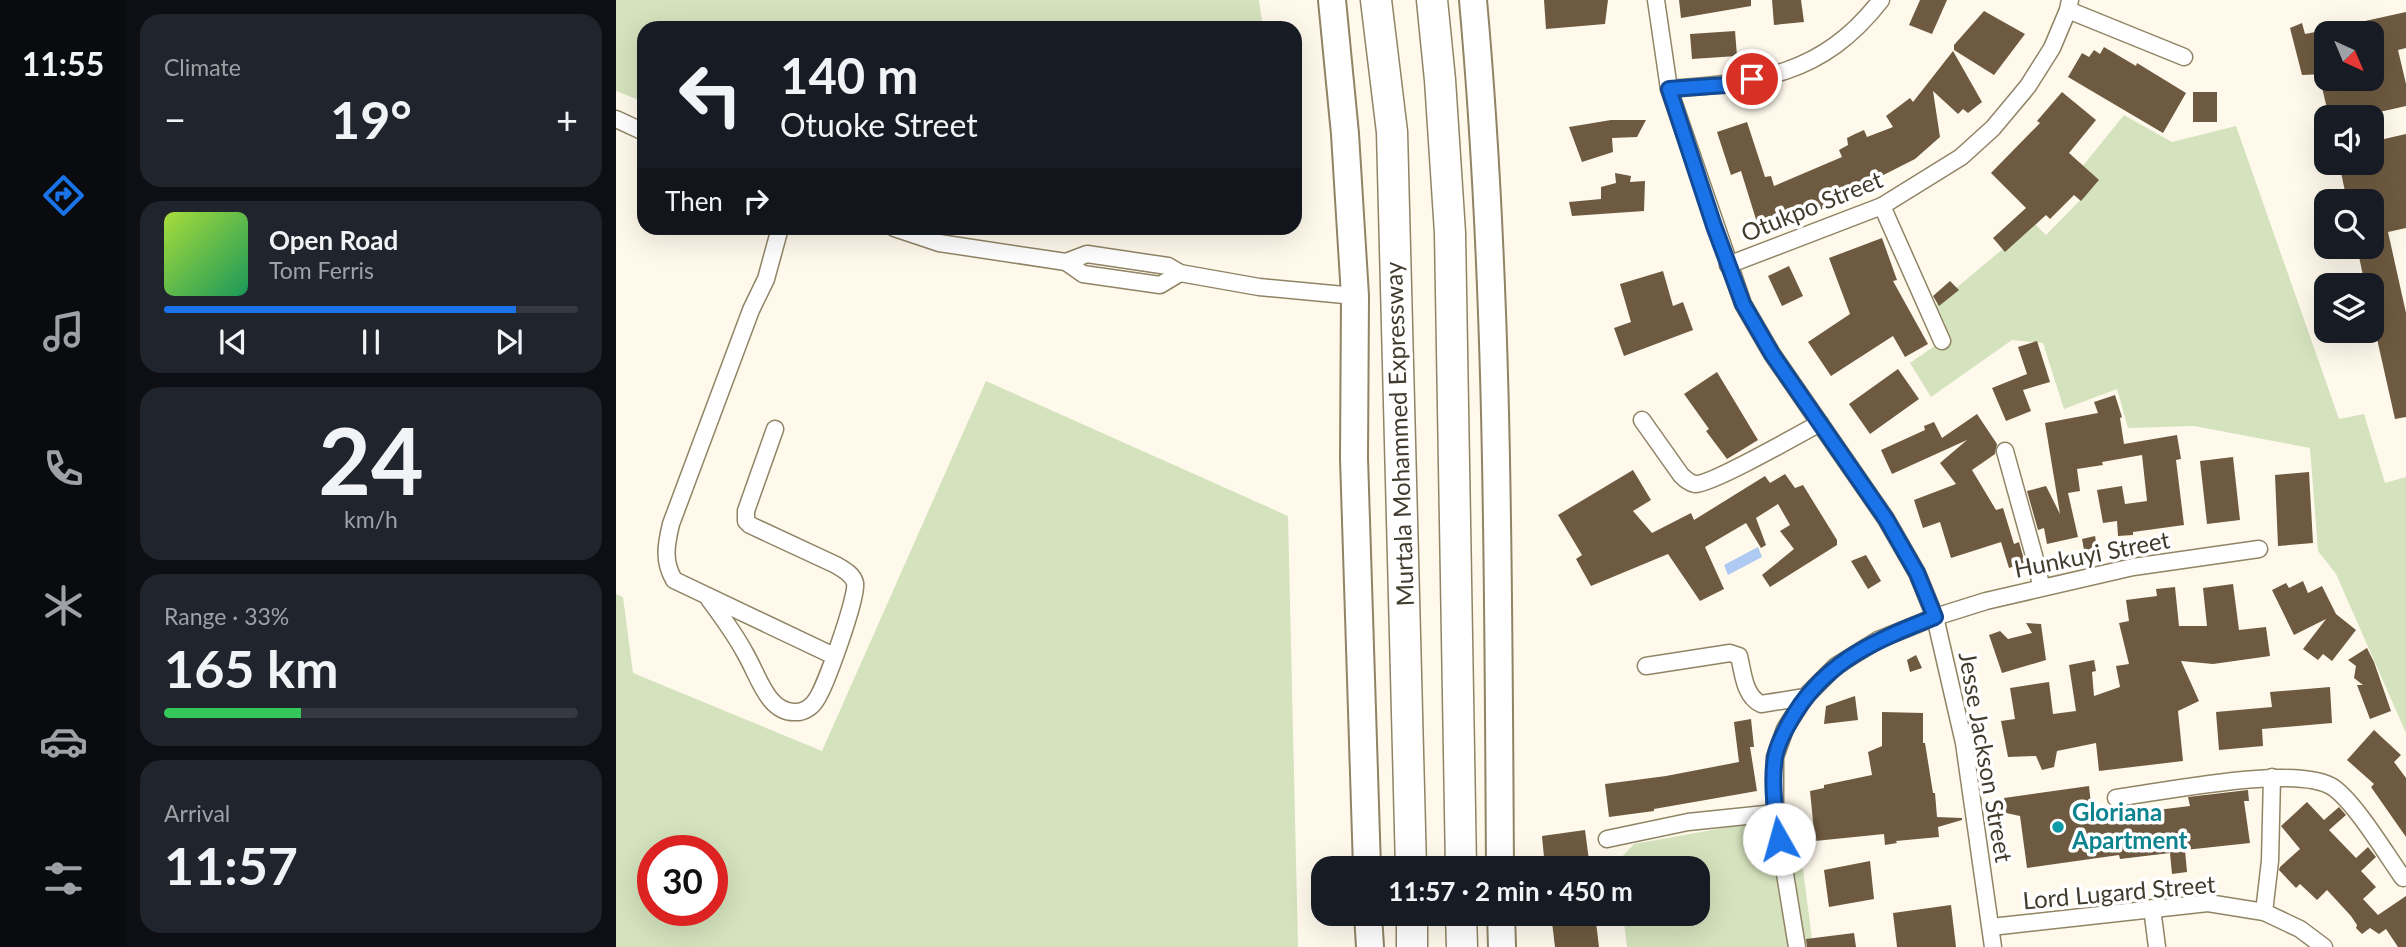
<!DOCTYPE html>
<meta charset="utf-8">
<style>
body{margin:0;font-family:Lato,sans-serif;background:#20242c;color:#f1f3f6;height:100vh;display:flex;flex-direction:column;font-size:26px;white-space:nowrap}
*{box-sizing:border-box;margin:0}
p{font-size:23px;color:#9ea1a6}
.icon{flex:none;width:38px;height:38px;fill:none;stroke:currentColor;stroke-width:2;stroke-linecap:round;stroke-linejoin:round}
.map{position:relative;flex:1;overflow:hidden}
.drawer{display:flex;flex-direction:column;gap:14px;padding:14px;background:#0d0f14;width:490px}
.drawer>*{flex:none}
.top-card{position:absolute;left:21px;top:21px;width:665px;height:214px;border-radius:21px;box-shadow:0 7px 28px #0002;background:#171b24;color:#f1f3f6;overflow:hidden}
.needle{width:46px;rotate:136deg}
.fabs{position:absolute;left:1698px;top:21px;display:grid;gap:14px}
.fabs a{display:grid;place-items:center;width:70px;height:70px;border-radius:14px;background:#171b24;box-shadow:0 7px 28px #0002;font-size:35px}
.speed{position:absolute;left:21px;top:835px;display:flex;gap:14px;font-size:35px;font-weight:700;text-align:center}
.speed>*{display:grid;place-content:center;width:91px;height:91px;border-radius:50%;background:#171b24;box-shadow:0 7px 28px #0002;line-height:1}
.speed .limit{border:10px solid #d22;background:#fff;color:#111}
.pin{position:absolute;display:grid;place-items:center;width:60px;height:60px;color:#fff;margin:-30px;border:4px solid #fff;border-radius:50%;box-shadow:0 2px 7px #0007}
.me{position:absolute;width:77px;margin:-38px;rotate:353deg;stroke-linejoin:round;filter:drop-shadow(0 0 5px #0008)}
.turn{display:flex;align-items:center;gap:24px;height:147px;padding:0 28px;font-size:32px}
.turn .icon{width:91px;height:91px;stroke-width:2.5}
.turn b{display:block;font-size:49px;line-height:60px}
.then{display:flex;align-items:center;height:66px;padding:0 28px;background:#0003;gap:14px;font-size:26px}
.big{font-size:52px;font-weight:700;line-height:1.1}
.drawer .card{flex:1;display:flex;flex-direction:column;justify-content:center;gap:10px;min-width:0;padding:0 24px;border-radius:21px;background:#20242c}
.drawer .dial{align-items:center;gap:0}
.dial b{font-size:91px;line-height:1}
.song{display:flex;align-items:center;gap:21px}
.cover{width:84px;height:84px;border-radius:10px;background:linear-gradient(135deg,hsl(80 70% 55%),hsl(150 70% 35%))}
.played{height:7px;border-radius:4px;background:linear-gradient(90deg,#1a73e8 85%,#363941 85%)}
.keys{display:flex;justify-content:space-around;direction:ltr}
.heat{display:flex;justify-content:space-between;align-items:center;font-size:38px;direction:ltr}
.charge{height:10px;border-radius:5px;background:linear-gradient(90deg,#34c759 33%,#363941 0)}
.trip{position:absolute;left:695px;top:856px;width:399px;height:70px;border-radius:21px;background:#171b24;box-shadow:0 7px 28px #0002;font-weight:700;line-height:70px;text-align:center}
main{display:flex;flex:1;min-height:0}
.menu{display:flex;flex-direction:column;width:126px;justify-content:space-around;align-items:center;background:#090b0e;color:#9ea1a6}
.menu .icon{width:49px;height:49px}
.menu .on{color:#1a73e8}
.menu b{font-size:32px;color:#f1f3f6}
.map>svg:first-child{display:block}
.green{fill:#d4e2bd;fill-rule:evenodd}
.water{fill:#aecaf3}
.building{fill:#6e5a40}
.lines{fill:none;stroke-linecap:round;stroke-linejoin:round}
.minor-casing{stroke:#908465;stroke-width:19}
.trunk-casing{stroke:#908465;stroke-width:30}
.motorway-casing{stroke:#908465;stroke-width:33}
.minor{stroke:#fff;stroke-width:16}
.trunk{stroke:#fff;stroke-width:26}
.motorway{stroke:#fff;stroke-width:30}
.route-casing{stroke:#114b97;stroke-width:18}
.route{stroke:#1a73e8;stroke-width:12}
.culture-dot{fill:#0f9aa8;stroke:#fff;stroke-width:2.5}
.labels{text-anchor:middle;stroke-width:7;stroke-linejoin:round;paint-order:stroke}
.street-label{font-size:24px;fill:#413b2e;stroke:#fff}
.culture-label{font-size:24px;font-weight:bold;fill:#0d838f;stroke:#fff;text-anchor:start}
</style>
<main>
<nav class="menu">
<b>11:55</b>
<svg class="icon on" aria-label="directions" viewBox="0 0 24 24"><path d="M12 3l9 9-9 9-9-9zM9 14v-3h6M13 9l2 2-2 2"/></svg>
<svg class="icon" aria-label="music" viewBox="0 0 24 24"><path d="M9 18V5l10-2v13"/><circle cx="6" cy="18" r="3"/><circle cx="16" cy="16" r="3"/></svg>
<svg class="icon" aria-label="phone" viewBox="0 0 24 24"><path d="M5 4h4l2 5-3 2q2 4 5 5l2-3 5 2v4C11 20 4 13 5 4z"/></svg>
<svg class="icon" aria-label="climate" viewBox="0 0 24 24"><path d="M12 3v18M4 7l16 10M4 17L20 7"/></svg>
<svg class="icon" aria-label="car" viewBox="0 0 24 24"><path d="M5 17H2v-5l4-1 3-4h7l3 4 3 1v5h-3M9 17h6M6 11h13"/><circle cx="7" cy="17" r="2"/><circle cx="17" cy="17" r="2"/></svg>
<svg class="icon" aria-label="filters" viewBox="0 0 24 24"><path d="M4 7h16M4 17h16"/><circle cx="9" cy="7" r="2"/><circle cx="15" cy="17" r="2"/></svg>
</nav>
<section class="drawer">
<div class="card"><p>Climate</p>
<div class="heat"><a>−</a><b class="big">19°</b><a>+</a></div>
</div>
<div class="card">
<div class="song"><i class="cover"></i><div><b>Open Road</b><p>Tom Ferris</p></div></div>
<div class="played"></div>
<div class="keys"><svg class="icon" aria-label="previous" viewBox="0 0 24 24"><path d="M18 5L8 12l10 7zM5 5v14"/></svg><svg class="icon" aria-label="pause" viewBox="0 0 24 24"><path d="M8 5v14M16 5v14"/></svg><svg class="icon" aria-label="next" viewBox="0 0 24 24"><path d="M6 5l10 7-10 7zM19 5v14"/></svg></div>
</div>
<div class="card dial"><b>24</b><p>km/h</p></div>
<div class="card"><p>Range · 33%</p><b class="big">165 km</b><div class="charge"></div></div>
<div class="card"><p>Arrival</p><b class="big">11:57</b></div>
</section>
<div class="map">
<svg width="1790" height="947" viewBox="0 0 1790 947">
<rect width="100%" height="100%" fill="#fff9ec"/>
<g class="green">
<path d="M0 0H643L647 28H28V102L0 91Z"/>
<path d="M1508 115 1556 142 1620 126 1723 419 1748 414 1769 483 1790 477V733L1720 574 1702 551 1694 448 1578 426 1512 428 1501 389 1448 409 1427 343 1396 340 1315 397 1294 363 1320 345 1315 309 1418 223 1430 235 1481 183 1466 167Z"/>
<path d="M370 381 672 516 682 947H0V594L7 597 17 673 206 751ZM37 850H96V910H37Z"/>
<path d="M1180 815 1197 947H1011L1007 914H1082V868H1001L1000 863 1018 844Z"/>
</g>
<path class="water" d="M1142 547 1146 557 1112 575 1108 565Z"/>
<g class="building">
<path d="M928 0H992L989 24 930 29Z"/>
<path d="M1063 0H1135V6L1065 18Z"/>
<path d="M1156 0H1185L1188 22 1158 25Z"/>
<path d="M1304 0H1331L1316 34 1293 25Z"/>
<path d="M1368 11 1409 34 1378 75 1338 50V45Z"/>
<path d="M1790 12V48L1782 50 1790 84V106L1750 115 1751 117H1713L1704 79H1755V33H1717V28Z"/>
<path d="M1686 23 1689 34 1710 30V74L1686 75 1674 28Z"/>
<path d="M1119 31 1121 56 1076 59 1074 34Z"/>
<path d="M1488 47 1520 66 1521 63 1570 93 1547 133 1452 77 1466 53 1473 57 1478 50 1484 54Z"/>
<path d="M1337 51 1366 102 1352 113 1347 109 1342 114 1317 91 1324 137 1299 159 1224 197 1225 201 1185 218 1143 229 1125 171 1115 175 1101 132 1131 122 1149 177 1155 176 1158 186 1226 157 1223 150 1232 145 1231 138 1239 134 1248 130 1251 137 1277 127 1270 116 1294 98 1297 102Z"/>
<path d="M1446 92 1480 120 1453 153 1483 180 1465 201 1458 195 1434 219 1430 215 1389 252 1377 238 1410 208 1375 173 1424 123 1421 121Z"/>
<rect x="1577" y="92" width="24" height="30"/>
<path d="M995 120H1030L1021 137 996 138 997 152 966 162 953 127Z"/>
<path d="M1790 134V228L1772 232 1790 313V417L1779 419 1755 312V285H1749L1741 247H1755V201H1731L1723 163H1755V142Z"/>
<path d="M999 173 1015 176 1014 182 1029 181 1028 211 956 216 953 202 985 199V187L1000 183Z"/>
<path d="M1266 238 1281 280 1277 281 1312 344 1289 357 1277 336 1215 376 1192 342 1234 314 1213 258Z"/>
<path d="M1173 266 1187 296 1166 306 1152 276Z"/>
<path d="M1047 271 1057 306 1067 302 1077 330 1008 356 998 328 1015 322 1004 284Z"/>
<path d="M1334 281 1343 290 1323 306 1317 296Z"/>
<path d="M1421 341 1434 382 1407 390 1415 411 1390 421 1376 388 1411 374 1402 347Z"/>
<path d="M1282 369 1303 399 1254 434 1233 404Z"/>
<path d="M1101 372 1142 440 1111 459 1090 431 1093 429 1068 394Z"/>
<path d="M1499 395 1506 417 1504 418 1508 444 1561 435 1565 459 1560 460 1568 525 1517 532V535L1502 536 1501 521 1487 523 1481 490 1506 486 1509 504 1531 501 1526 455 1486 462 1487 465 1461 469 1464 491 1452 493 1462 537 1431 544 1428 528 1422 530 1411 491 1430 486 1444 514 1429 423 1482 413 1478 402Z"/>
<path d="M1361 414 1381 444 1379 454 1356 470 1380 510 1387 508 1398 544 1403 542 1409 563 1393 568 1385 542 1335 558 1324 522 1307 528 1298 500 1340 484 1324 463 1351 440 1276 474 1265 450 1309 430 1308 426 1318 422 1326 438Z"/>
<path d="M1617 457 1624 520 1591 524 1584 461Z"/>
<path d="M1017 470 1035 500 1017 511 1036 533 1075 513 1078 520 1149 476 1154 483 1169 474 1179 488 1187 485 1221 540V545L1154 587 1146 575 1178 549 1164 531 1174 525 1162 504 1140 518 1150 545 1145 548 1130 523 1089 547 1108 589 1084 601 1052 554 975 586 960 559 966 555 942 515Z"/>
<path d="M1693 472 1697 543 1662 546 1659 475Z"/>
<path d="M1479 536 1481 548 1468 550 1466 539Z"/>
<path d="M1250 555 1265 581 1252 589 1235 561Z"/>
<path d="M1687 581 1692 593 1706 586 1720 614 1740 630 1716 661 1707 654 1702 660 1687 649 1710 619 1678 635 1656 590 1670 583 1673 588Z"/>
<path d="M1617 584 1623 630 1650 627 1654 656 1597 664 1565 661 1583 701 1562 711 1567 761 1483 771 1480 743 1441 751 1438 767 1426 770 1420 756 1392 757 1385 721 1399 719 1394 688 1433 682 1437 714 1460 711 1453 665 1478 660 1480 671 1476 672 1478 696 1504 687 1500 666 1513 664 1503 623 1513 621 1510 600 1541 596 1540 589 1559 587 1563 626H1591L1587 588Z"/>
<path d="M1410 623 1425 624 1430 660 1386 673 1373 635 1384 631 1392 639 1416 633Z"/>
<path d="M1751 648 1758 662 1775 711 1754 719 1741 685H1747L1738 678 1740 666 1732 660Z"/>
<path d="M1300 655 1306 668 1294 672 1291 660Z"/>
<path d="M1714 687 1716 723 1646 729 1647 746 1603 750 1600 712 1656 707 1654 692Z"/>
<path d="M1239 696 1242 720 1208 724 1210 706Z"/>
<path d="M1266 712 1307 713V743H1309L1317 793H1319L1321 817 1346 818V820L1322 827 1323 837 1280 841 1281 843 1269 845 1268 834 1199 841 1194 791 1208 788V785L1256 775 1252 752 1266 746Z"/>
<path d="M1135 719 1138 747H1134L1141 791 1038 809V811L993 817 989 784 1050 776 1123 762 1118 722Z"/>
<path d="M1758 730 1785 755 1778 762 1790 778V837L1755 787 1758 784 1731 760Z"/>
<path d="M1473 786 1476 813 1483 810 1484 817 1574 806 1572 797 1632 790 1633 801H1628L1634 843 1569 850 1571 872 1556 874 1554 853 1504 859 1503 855 1411 868 1404 816 1390 813 1388 798Z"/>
<path d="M1691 802 1708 820 1723 807 1730 815 1713 830 1740 858 1752 847 1760 857 1745 871 1760 887 1747 899 1762 915 1790 896V947H1782L1770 929 1763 934 1754 928 1746 934 1740 928 1741 925 1735 916 1711 890 1701 900 1684 884 1680 888 1663 870 1664 867 1684 849 1665 826Z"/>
<path d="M969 830 974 868H929L926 836Z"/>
<path d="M1254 861 1258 899 1213 907 1208 870Z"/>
<path d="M1335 905 1340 947H1281L1277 913Z"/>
<path d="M935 914H979L983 947H939Z"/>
<path d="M1238 933 1240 947H1191L1190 939Z"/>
</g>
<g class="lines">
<g class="minor-casing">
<g id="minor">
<path d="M1040 0 1053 89C1143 82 1206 76 1265 0"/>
<path d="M1452 10 1568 57"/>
<path d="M1053 89 1127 304 1156 354 1270 519 1301 573 1319 617 1348 743 1377 947"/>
<path d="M0 119 28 132"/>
<path d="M1266 206 1326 341"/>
<path d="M164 228 150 279 135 310 55 524C50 545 47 561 58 580L218 656"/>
<path d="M278 228 323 243 450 262 467 274 544 285 564 273"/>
<path d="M450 262 471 254 552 266 564 273 643 287 739 296"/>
<path d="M1112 265 1266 206 1345 157 1377 128 1412 86 1436 48 1452 10 1454 0"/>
<path d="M1026 420 1065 475C1069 479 1073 483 1079 484 1094 485 1184 434 1204 423"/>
<path d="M1389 451 1422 570 1425 587"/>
<path d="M93 599C106 617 119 634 129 653 138 668 144 687 155 700 161 707 169 712 178 712 187 713 196 707 200 700 209 688 242 596 239 583 237 574 227 569 220 565L134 525 130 521V511L159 429"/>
<path d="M1030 666 1114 653 1123 656C1127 672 1128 696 1145 704L1189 697"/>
<path d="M1500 798C1546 792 1683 763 1718 788 1740 804 1770 854 1787 878"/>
<path d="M991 839 1072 822 1159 813"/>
<path d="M1536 908 1541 947"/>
<path d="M1648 912 1654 861 1656 777"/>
<path d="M1375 927 1592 903 1648 912 1684 929 1708 947"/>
<path d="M1181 947 1159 813V757L1169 729 1189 697 1220 666 1262 640 1319 617 1370 601 1517 567 1643 549"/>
</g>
</g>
<g class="trunk-casing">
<g id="trunk">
<path d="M716 0 729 134 739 296 738 458 751 868"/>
<path d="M857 0C883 288 882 579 884 868"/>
<path d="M752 914 754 947"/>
<path d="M885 914 886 947"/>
</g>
</g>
<g class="motorway-casing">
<g id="motorway">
<path d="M760 0 776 132 795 868"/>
<path d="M816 0 824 80 834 233 845 868"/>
<path d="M796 914V947"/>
<path d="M845 914 846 947"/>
</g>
</g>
<use href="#minor" class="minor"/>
<use href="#trunk" class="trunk"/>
<use href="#motorway" class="motorway"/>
</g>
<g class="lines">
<g class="route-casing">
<path id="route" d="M1136 79 1110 85 1053 89 1098 226 1127 304 1156 354 1270 519 1301 573 1319 617C1263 639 1213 659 1179 713 1171 726 1162 742 1159 757 1155 783 1159 813 1163 839"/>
</g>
<use href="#route" class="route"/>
</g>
<circle class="culture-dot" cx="1442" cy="827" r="7"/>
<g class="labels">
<g class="street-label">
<text transform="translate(1196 207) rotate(-22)" y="8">Otukpo Street</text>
<text transform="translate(784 434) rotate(-92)" y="8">Murtala Mohammed Expressway</text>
<text transform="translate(1476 555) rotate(-11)" y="8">Hunkuyi Street</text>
<text transform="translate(1369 757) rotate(80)" y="8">Jesse Jackson Street</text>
<text transform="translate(1503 893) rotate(-5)" y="8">Lord Lugard Street</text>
</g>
<g class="culture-label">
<text x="1456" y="821">Gloriana<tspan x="1456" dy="28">Apartment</tspan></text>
</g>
</g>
</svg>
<div class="fabs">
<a><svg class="needle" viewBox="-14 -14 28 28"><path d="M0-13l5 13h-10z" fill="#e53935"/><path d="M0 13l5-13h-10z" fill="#9ea1a6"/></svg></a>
<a><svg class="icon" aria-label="sound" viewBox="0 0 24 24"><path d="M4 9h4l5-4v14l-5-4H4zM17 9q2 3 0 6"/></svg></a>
<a><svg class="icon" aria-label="search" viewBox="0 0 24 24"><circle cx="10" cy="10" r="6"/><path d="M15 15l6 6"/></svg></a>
<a><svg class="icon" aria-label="layers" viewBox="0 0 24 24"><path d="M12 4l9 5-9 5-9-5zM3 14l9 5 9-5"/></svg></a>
</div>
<div class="speed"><div class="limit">30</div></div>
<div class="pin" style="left:1136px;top:79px;background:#d93025"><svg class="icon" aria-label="arrive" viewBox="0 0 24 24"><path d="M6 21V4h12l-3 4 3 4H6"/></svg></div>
<svg class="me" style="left:1163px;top:839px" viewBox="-20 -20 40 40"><circle r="19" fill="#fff"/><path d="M0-13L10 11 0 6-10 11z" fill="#1a73e8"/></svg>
<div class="trip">11:57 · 2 min · 450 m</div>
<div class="top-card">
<div class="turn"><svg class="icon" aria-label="left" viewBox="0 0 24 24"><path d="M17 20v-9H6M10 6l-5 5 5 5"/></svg><div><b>140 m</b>Otuoke Street</div></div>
<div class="then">Then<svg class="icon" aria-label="right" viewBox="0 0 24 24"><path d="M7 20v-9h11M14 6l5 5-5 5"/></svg></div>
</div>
</div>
</main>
